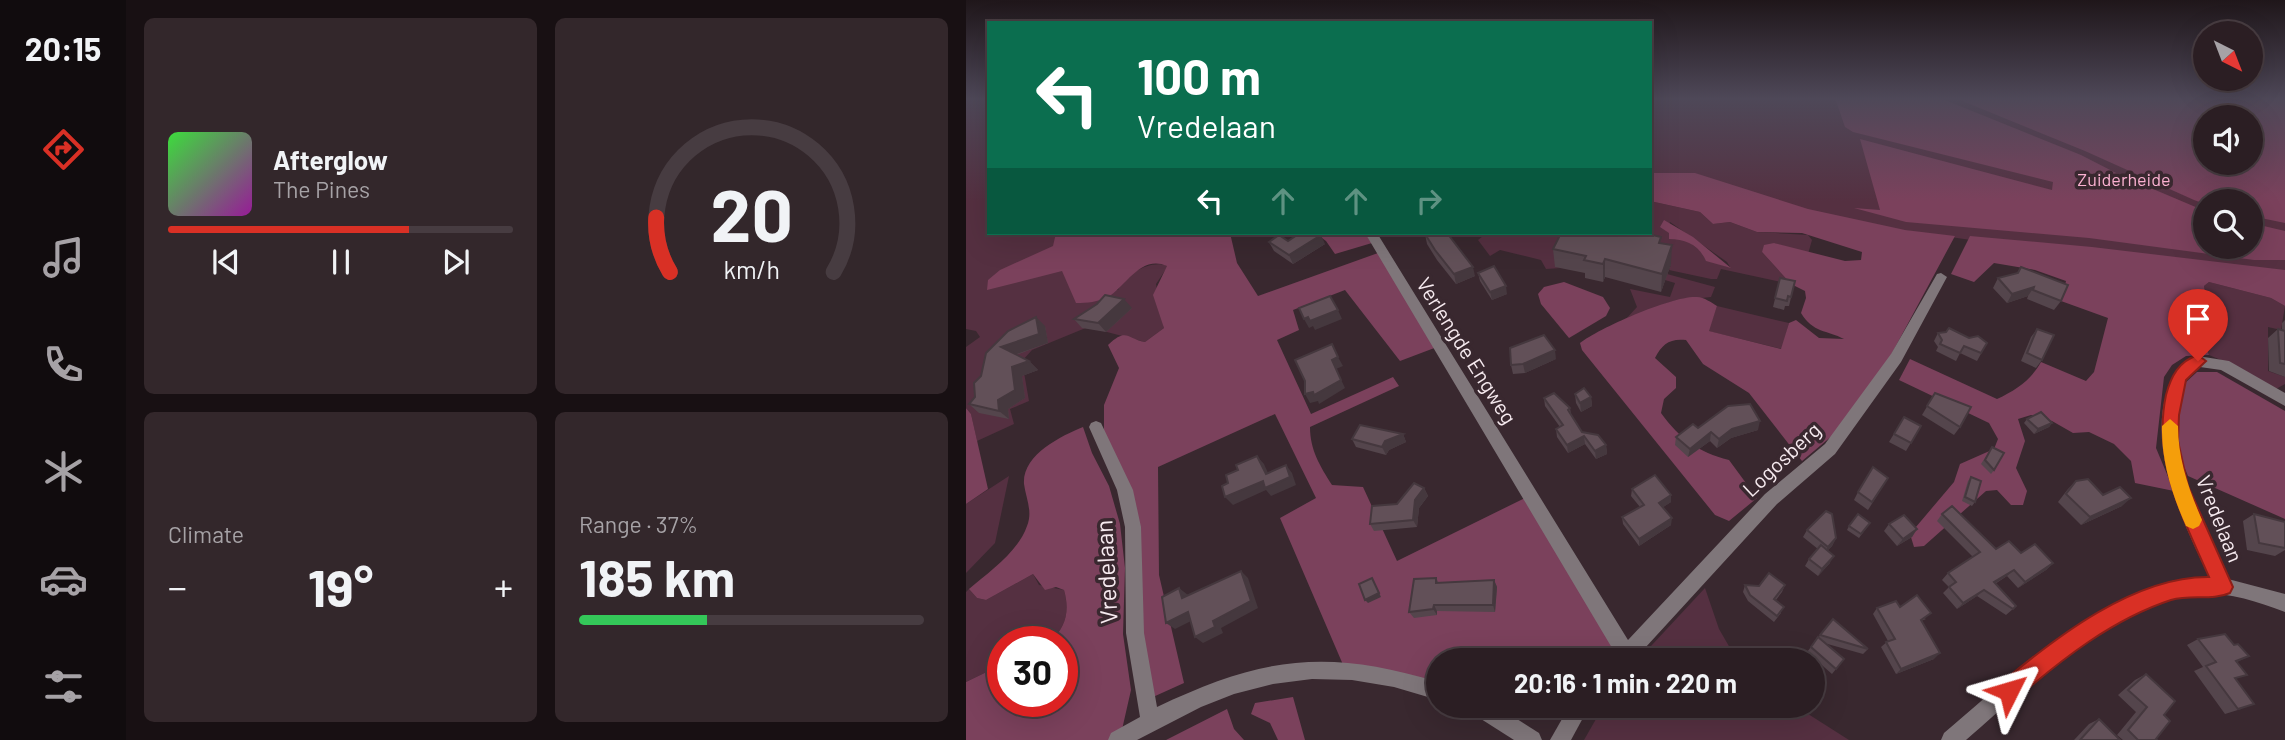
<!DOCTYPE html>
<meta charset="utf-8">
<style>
body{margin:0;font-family:Barlow,sans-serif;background:#33272b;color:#f1f3f6;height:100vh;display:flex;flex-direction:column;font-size:26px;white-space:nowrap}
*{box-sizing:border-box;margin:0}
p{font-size:23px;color:#a6a2a6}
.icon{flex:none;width:38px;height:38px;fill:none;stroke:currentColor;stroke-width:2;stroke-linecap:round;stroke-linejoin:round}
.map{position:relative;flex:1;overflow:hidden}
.sheet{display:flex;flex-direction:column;gap:18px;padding:18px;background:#181013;width:840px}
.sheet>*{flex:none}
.top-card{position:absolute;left:21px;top:21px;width:665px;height:214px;border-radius:0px;box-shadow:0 7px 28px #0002,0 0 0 2px #473c41;background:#0b6e4f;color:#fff;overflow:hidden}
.needle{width:46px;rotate:138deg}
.buttons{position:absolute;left:1227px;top:21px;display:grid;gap:14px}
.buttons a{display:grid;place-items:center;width:70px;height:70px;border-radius:50%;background:#2b1e23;box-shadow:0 7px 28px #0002,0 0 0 2px #473c41;font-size:35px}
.speed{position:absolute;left:21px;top:626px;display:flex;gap:14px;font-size:35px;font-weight:700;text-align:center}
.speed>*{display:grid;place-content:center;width:91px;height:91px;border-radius:50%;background:#2b1e23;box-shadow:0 7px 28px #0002,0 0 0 2px #473c41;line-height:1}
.speed .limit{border:10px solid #d22;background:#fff;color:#111}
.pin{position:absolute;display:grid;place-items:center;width:60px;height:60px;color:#fff;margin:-72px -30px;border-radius:50% 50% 50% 0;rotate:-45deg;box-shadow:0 0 7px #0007}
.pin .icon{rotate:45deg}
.me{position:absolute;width:77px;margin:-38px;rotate:50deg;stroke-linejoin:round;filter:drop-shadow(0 0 5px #0008)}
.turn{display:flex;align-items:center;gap:24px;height:147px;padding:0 35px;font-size:32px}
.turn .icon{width:91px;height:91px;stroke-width:2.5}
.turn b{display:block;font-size:49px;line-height:60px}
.lanes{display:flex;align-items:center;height:66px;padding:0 35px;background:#0003;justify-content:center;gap:35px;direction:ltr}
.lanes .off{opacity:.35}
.big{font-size:52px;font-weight:700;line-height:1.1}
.sheet .tile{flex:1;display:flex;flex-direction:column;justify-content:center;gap:10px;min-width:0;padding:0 24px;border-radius:10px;background:#33272b}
.sheet .dial{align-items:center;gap:0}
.dial svg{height:182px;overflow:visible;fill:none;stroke:#473c41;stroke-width:7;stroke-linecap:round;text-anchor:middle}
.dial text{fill:#f1f3f6;stroke:none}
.song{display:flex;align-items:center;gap:21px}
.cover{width:84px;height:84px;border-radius:10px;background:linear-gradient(135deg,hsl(120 70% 55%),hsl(300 70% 35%))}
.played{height:7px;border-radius:4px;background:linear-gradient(90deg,#d93025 70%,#473c41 70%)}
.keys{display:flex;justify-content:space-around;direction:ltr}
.heat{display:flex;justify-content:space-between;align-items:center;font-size:38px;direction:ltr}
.charge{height:10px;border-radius:5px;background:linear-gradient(90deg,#34c759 37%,#473c41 0)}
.sheet .tiles{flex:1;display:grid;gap:18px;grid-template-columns:repeat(2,1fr)}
.trip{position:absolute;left:460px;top:648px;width:399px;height:70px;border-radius:35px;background:#2b1e23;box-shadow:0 7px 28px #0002,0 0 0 2px #473c41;font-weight:700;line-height:70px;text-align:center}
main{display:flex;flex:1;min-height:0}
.menu{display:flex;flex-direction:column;width:126px;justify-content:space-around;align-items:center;background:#110c0e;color:#a6a2a6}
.menu .icon{width:49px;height:49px}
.menu .active{color:#d93025}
.menu b{font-size:32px;color:#f1f3f6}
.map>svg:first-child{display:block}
.green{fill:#553041;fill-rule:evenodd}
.forest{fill:#7b415c;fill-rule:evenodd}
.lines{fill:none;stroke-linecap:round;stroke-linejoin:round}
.minor{fill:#7f767a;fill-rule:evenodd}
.wall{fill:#54454c}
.shaded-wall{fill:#45383e}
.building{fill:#625058;stroke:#45383e;stroke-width:2}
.route{fill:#d93025;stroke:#8d1f18;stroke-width:2}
.slow{fill:#f59e0b}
.labels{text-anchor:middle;stroke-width:7;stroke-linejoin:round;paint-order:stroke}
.far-park-label{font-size:18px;fill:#fbb1d1;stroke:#39282f}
.street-label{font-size:21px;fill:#f6eaef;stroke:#39282f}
.near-street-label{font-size:24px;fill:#f6eaef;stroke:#39282f}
</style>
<main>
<nav class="menu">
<b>20:15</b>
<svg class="icon active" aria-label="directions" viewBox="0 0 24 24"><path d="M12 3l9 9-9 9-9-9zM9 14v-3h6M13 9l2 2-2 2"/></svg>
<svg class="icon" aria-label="music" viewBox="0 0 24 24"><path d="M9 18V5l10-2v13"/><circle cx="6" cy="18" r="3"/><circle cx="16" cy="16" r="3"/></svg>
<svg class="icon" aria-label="phone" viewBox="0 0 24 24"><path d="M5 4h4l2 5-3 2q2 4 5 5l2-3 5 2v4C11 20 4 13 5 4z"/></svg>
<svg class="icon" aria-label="climate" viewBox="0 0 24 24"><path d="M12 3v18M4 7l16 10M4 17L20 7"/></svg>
<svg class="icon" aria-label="car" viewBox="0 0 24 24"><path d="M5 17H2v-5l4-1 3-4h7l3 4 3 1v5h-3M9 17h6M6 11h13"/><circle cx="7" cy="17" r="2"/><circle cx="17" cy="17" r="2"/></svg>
<svg class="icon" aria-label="filters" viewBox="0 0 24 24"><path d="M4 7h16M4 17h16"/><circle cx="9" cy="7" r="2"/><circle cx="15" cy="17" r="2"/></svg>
</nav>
<section class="sheet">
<div class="tiles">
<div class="tile">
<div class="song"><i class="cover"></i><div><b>Afterglow</b><p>The Pines</p></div></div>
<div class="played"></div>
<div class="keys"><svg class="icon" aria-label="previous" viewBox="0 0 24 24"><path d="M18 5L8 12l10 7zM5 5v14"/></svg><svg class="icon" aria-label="pause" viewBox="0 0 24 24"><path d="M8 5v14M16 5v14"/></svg><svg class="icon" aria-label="next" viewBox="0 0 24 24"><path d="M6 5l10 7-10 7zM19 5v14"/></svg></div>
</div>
<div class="tile dial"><svg viewBox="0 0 100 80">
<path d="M14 69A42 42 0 1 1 86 69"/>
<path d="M14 69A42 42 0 0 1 8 45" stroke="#d93025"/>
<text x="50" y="56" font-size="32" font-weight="700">20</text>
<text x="50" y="72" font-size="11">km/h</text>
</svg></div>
<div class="tile"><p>Climate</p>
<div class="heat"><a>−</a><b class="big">19°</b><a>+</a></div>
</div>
<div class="tile"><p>Range · 37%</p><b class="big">185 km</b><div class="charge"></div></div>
</div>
</section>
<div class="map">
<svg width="1319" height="740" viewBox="0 0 1319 740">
<rect width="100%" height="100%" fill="#39282f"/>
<g class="green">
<path d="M0 98H23V233H252L96 271 152 290C160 274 184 259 202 266L190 284 198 328 179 342 122 327 66 350 56 361 63 401 44 409 48 424 11 441 5 414 0 408V347L14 337 10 331 0 329Z"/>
<path d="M684 98H1319V298L1148 261 684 193ZM1239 117H1284V163H1239ZM1239 201H1284V247H1239Z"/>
<path d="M684 201 734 212 747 224 764 222 791 232 842 235 846 240 842 254 808 243 796 252 825 284 755 269 751 279H745L703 270 705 264 589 267 595 268 580 269 575 260 534 250 524 256 512 240 517 236 515 233H684ZM704 222 761 262 764 267C744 264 737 252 721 240 714 236 706 235 700 230Z"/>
<path d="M701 274 749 287 745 297 707 301 660 319 671 307 664 289 704 297 709 283 699 280Z"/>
<path d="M1243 282 1305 298 1319 306 1315 330 1302 327V371L1319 377V384L1310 389 1274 368 1243 355 1236 334 1242 309 1238 286Z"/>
<path d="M751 306 823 323 816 349 742 331Z"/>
<path d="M43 476 29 543 0 573V504Z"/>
<path d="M67 574 73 585 98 590C104 611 100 627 84 642H37V664L0 682V592L3 589 11 598 20 600Z"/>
<path d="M739 588 753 629 771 660H672Z"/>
<path d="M638 705H828L883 740H618Z"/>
</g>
<g class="forest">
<path d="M869 98H974L1115 155 1154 175 1239 211V247H1284L1285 223 1319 231V260H1288L1123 238 940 222 888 208 914 210 894 139 1086 190 1087 182 887 132 879 127Z"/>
<path d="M989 98H1319V223L1285 216 1284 201 1239 204 1228 200 1119 151ZM1239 117H1284V163H1239Z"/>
<path d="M684 173H729L842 209 939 230 989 236 918 368 873 430 836 461 783 393 737 364 720 340C704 338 696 344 689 358L710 377V388L698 399 695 413C714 439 732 452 763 460L791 498 763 521 749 515 616 350 614 343C633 328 708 295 731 297 738 297 746 303 751 306L743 331 815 349 823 323 830 320 853 338 878 339C861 330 847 333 835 313L840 298 839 291 825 284 796 252 798 245 808 243 879 261 895 260 896 252 836 233 791 232 764 222 747 224 734 212 684 201Z"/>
<path d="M698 220 727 237 765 268 740 261C733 245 720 239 703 239V233L694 227Z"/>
<path d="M90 233H264L271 263 292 296 412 253 471 347 434 361 379 290 327 310 333 330 311 340 345 414 427 377 433 386 344 427C344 450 354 466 366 485L397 487 431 561 563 496 658 649 648 660H472V681L378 667 314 518 350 498 309 414 192 467 193 575 218 683 187 697 174 626 172 523 138 441V405L153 368 142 345C161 327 161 339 179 342L198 328 187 295 201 266C175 254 159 287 142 297 132 302 121 303 110 303L96 271 21 290 22 280 34 270 87 246Z"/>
<path d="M349 233H399L406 243 369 254 360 241Z"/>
<path d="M1004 236 1126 247 1319 270V306L1305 298 1243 282 1238 286 1242 309 1236 334 1243 355 1220 356 1206 365 1198 377 1190 448 1208 491 1169 483 1165 461 1148 444 1123 432 1107 433 1086 421 1065 415 1052 419 1059 441 1050 468 1061 491 1057 505H1045L1031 490 1020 491 958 546 948 547 944 534 988 482 994 464 1028 449 1032 439 1023 423 933 380 944 359 1031 399C1050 390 1065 380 1075 362L1120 381 1128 372 1142 318 1095 301 1100 281 1069 270 1028 263 1008 282 985 274Z"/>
<path d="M598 282 637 297 644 308 640 316 603 338 575 304 572 294 578 287Z"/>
<path d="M1231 372H1251L1319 411V519L1222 476 1208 442 1218 384Z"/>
<path d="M0 408 5 414 22 489 0 504Z"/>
<path d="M117 427 126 453 143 486 154 524 159 568 157 634 165 690 155 734 146 740H0V682L37 664V702H96V642H84C100 627 104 611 98 590L90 587 79 590 67 574 20 600 11 598 3 589C23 572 52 552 61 526 67 511 60 499 58 484 56 455 95 436 117 427Z"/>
<path d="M327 697 339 740H312L304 723 285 714 289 703Z"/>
<path d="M261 709 268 729 278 740H200Z"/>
</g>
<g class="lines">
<g class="minor">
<path d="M399 233H411L662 640 799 494 859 444 925 354 971 274 975 273 981 277 935 362 869 454 811 504 668 660H646L649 653Z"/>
<path d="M1232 356 1263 361 1319 393V406L1255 370 1234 367C1229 371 1221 375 1218 381 1190 440 1237 526 1262 579L1319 594V612C1291 601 1261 592 1231 593 1151 598 1058 690 1000 740H975L978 733C1047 675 1148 575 1243 577 1217 521 1182 453 1201 391 1206 374 1215 361 1232 356Z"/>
<path d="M130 421 135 423 167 490 175 527 178 633 191 707C296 657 360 648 472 682V700L428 687 386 680 346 679 307 684 268 694 235 707 171 740H142L145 733 174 717 160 633 159 527 151 490 123 427 125 423Z"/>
<path d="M502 705H529L573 733 576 740H548L504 712Z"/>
<path d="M604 705H624L605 740H584Z"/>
</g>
</g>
<g class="wall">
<path d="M459 234 509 276 490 284 471 260 461 244Z"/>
<path d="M322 241 359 244 327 264 308 251 303 242Z"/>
<path d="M695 243 705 264 695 292 639 277 637 282 619 278V273L589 267 587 249Z"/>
<path d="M1055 267 1095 301 1088 310 1061 299 1062 296 1041 303 1027 288 1032 278 1051 273Z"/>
<path d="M512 273 541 294 526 300 514 281Z"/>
<path d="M814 278 829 281 823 306H819L818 310 807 307Z"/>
<path d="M166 308 140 332 116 328 108 319Z"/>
<path d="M1319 320V377L1303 371 1302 338 1312 329 1316 331V323Z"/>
<path d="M79 326 82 343 50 355 63 361 72 370 56 376 59 398 42 409 43 419 13 413 3 404 9 397 8 383Z"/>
<path d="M1071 329 1076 360 1070 368 1055 361 1065 337Z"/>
<path d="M972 333 1003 338 1021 343 1011 361 994 353 990 361 970 351 972 347 968 341Z"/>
<path d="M590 359 559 373 547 374 545 365Z"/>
<path d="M969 393 994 427 988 435 956 415Z"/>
<path d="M609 394 625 397 626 406 615 412 610 403Z"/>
<path d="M578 398 604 408 605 415 616 432 640 445 641 454 630 459 619 444 602 453 591 437 590 429 594 427 579 406Z"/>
<path d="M938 417 955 426 940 451 923 442Z"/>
<path d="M1061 419 1086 423 1083 427 1068 434 1058 423Z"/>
<path d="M732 428 792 430 765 438 751 448 744 441 722 457 709 445 710 437Z"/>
<path d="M437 434 440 442 423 450 420 455 390 447 386 439Z"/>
<path d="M1026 447 1028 470 1025 474 1015 464Z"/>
<path d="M1005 477 1009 502 1006 506 996 501 1002 481Z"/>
<path d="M922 478 902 510 888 500 892 492Z"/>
<path d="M1110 481 1137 495 1156 506 1115 525 1092 502 1102 489Z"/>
<path d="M458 488 462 496 453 508 451 527 408 531 404 524 431 504Z"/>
<path d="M666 489 705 495V502L697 507 705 525 673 546 657 524 656 517 674 507 665 496Z"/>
<path d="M976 514 1030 549 1055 553 1087 563 1080 570 1052 588 1041 576 1029 584 1047 609 1040 615 1011 596 991 609 977 593 983 587 976 580 982 573 1007 557 971 521Z"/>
<path d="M1288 514 1319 522V550L1309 556 1281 550 1277 521Z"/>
<path d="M904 523 893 538 881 530 883 526Z"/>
<path d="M923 524 951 529 946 537 931 546 918 531Z"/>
<path d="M841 530 870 538 866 546 862 550 864 563 852 576 839 566 843 559 852 549 837 537Z"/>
<path d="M470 578 473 583 528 580 531 587 529 612 471 611V615L448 618 443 612Z"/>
<path d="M779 585H819L816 592 810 600 815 613 808 622 782 601 777 592Z"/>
<path d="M934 607 960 619 955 621 968 659 930 674 915 647 922 641 907 614 911 608Z"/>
<path d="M867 619 902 649 897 654 858 643 878 659 866 674 841 652Z"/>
<path d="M1232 639 1268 645 1283 656 1271 662 1270 679 1275 709 1259 714 1228 671 1237 667 1221 645Z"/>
<path d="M1180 674 1198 715 1190 739 1191 740H1157L1151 735 1170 712 1152 695 1169 680Z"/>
<path d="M1133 719 1154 740H1108L1123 724Z"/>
</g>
<g class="shaded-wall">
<path d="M355 235 359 244 327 264 323 255Z"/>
<path d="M706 245 705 264 695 292 696 274Z"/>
<path d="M639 259V277L637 282V264Z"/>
<path d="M507 267 509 276 490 284 488 274Z"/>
<path d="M540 286 541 294 526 300 524 292Z"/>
<path d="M1068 287 1062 296 1041 303 1046 294Z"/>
<path d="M158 299 166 308 140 332 132 323Z"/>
<path d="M372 310 376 319 349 330 347 326 343 328 338 319Z"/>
<path d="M70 317 79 326 82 343 45 356 35 347Z"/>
<path d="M589 350 590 359 559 373 557 364Z"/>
<path d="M372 357 377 366 370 369 379 388 353 404 352 401 344 403 339 394 366 360Z"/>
<path d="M63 361 72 370 56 376 59 398 42 409 43 419 33 411 32 400 46 367Z"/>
<path d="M625 397 626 406 615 412 614 403Z"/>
<path d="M794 421 792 430 765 438 751 448 753 439 766 429Z"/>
<path d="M1086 423 1083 427 1068 434 1072 429Z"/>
<path d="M745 432 744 441 722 457 724 449Z"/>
<path d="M437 434 440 442 423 450 420 455 416 447 419 441Z"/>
<path d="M618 436 619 444 602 453 601 445Z"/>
<path d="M640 445 641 454 630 459 629 451Z"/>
<path d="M291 456 298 464 306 482 300 474Z"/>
<path d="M320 465 326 473 330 485 305 496 300 490 267 505 259 497 297 481Z"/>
<path d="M458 488 462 496 453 508 451 527 447 520 449 500Z"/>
<path d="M705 495V502L693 510V503Z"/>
<path d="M1165 498 1156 506 1115 525 1124 517Z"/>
<path d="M706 518 705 525 673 546V539Z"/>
<path d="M951 529 946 537 931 546 937 539Z"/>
<path d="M870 538 866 546 858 554 862 547Z"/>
<path d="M868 556 864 563 852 576 856 569Z"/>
<path d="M1087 563 1080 570 1052 588 1059 582Z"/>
<path d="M1048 570 1041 576 1021 588 1028 582Z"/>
<path d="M275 571 282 578 292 608 255 628 257 633 237 643 229 637 247 621Z"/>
<path d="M406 578 415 597 402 603 399 600Z"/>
<path d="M528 580 531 587 529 612 527 605Z"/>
<path d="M213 588 222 595 216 598Z"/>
<path d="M1018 590 1011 596 991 609 997 603Z"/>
<path d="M468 605 471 611V615L467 609Z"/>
<path d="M222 612 231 618 209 629 200 623Z"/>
<path d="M974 653 968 659 930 674 935 669Z"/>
</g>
<g class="building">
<path d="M334 233H351L355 235 323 255 303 242 313 235 322 241Z"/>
<path d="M463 233H481L507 267 488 274 469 250 459 234Z"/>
<path d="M595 233H678L695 237 693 243 706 245 696 274 639 259 637 264 618 260 620 256 587 249Z"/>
<path d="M528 266 540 286 524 292 512 273Z"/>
<path d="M1055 267 1102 285 1095 301 1067 290 1068 287 1046 294 1032 278 1052 273Z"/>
<path d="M814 278 829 281 825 297 822 296 821 301 809 298Z"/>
<path d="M139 295 158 299 132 323 108 319 131 304Z"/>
<path d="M364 296 372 310 344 321 342 317 338 319 333 308Z"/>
<path d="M70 317 73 334 35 347 63 361 46 367 49 390 32 400 33 411 3 404 9 397 8 383 15 376 20 353 42 331Z"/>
<path d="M983 328 1003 338 1012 336 1021 343 1015 353 998 346 994 353 974 344 976 340 972 333 980 332Z"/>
<path d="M1071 329 1088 335 1076 360 1061 353Z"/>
<path d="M1312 329 1319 331V364L1314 363Z"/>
<path d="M578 335 589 350 557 364 545 365 544 348Z"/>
<path d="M366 344 372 357 366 360 375 380 348 395 347 392 339 394V381L329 360Z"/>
<path d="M618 388 625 397 614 403 609 394Z"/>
<path d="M588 393 604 408 602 410 616 432 632 435 640 445 629 451 618 436 601 445 590 429 597 425 578 398Z"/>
<path d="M969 393 1005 407 994 427 961 406Z"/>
<path d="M784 404 794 421 766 429 753 439 745 432 724 449 710 437 727 424 732 428 762 406Z"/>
<path d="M1075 412 1086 423 1072 429 1061 419Z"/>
<path d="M938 417 955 426 945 443 928 434Z"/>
<path d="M394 425 437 434 419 441 416 447 386 439Z"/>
<path d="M1026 447 1038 453 1028 470 1019 460Z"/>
<path d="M291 456 300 474 320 465 324 477 299 488 297 481 259 497 256 486 262 483 260 475 272 470 270 465Z"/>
<path d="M907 467 922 478 906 502 892 492Z"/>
<path d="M689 475 705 495 693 503 706 518 673 539 656 517 678 505 666 489Z"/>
<path d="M1005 477 1015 481 1009 502 999 497Z"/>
<path d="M1122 479 1137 495 1154 487 1165 498 1124 517 1100 494 1110 481Z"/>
<path d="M448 483 458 488 449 500 447 520 404 524 406 506 431 504Z"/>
<path d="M986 506 1030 549 1043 541 1055 553 1069 544 1087 563 1059 582 1048 570 1028 582 1050 606 1047 609 1018 590 997 603 983 587 990 582 982 573 1014 552 976 514Z"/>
<path d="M860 511 866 514 870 538 862 547 841 530Z"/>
<path d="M892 514 904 523 895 534 883 526Z"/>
<path d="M1288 514 1319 522V548L1293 543Z"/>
<path d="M938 515 951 529 937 539 923 524Z"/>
<path d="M855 545 868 556 856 569 843 559Z"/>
<path d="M275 571 285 601 247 621 249 627 229 637 222 612 200 623 196 597 213 588 216 598Z"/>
<path d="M803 573 819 585 808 599 818 607 811 616 784 595 779 585 793 586Z"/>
<path d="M406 578 413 593 399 600 393 584Z"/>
<path d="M470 578V583L528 580 527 605H468L467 609 443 612 448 579Z"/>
<path d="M951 595 965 613 955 620 974 653 935 669 920 642 929 639 911 608 930 601 934 607Z"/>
<path d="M867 619 902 649 854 635Z"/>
<path d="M1259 634 1268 645 1272 644 1283 656 1270 661 1281 675 1269 678 1288 704 1272 709 1240 666 1250 662 1232 639Z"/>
<path d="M852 637 878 659 870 669 845 647Z"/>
<path d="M1180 674 1209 701 1198 715 1204 721 1190 739 1191 740H1172L1162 730 1181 707 1162 690Z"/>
<path d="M1133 719 1154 740H1114Z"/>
</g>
<linearGradient id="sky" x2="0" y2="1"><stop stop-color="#1f161a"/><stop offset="0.49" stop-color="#4e4858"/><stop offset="1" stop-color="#4e4858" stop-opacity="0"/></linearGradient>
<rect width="1319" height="201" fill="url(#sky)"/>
<path class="route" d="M1232 355 1240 361 1220 380 1213 415 1212 441 1222 486 1267 587 1264 593C1246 601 1225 594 1205 600 1147 619 1096 659 1051 698L1043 702 1035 698 1032 691 1035 683C1090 637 1169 576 1243 577 1217 517 1186 461 1200 395 1205 376 1213 361 1232 355Z"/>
<path class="slow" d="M1204 419 1212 426C1212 459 1223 490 1236 520L1233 526 1227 529 1220 526C1206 495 1195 460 1196 426Z"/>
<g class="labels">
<g class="far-park-label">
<text x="1158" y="186">Zuiderheide</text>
</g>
<g class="street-label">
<text transform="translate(500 351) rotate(58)" y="7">Verlengde Engweg</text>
<text transform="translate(816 460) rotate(-43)" y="7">Logosberg</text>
<text transform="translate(1253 519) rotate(68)" y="7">Vredelaan</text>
</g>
<g class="near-street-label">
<text transform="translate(141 572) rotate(-93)" y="8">Vredelaan</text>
</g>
</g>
</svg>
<div class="buttons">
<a><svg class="needle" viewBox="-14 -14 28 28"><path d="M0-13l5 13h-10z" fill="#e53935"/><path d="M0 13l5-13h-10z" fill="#a6a2a6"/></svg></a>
<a><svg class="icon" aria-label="sound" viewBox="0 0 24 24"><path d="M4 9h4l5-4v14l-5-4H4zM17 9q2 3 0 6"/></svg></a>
<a><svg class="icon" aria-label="search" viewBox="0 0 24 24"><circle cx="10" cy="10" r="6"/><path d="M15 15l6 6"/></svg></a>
</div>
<div class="speed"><div class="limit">30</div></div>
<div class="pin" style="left:1232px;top:361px;background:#d93025"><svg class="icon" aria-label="arrive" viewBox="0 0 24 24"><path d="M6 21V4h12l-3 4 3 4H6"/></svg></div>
<svg class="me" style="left:1043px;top:691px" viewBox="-20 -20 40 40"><path d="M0-17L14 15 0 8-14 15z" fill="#d93025" stroke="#fff" stroke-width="4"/></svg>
<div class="trip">20:16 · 1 min · 220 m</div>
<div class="top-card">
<div class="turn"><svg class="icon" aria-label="left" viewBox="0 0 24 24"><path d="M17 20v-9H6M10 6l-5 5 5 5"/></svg><div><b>100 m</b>Vredelaan</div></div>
<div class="lanes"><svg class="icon" aria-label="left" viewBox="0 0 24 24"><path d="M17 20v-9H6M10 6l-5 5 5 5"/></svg><svg class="icon off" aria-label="ahead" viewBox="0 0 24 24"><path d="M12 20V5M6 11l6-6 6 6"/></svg><svg class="icon off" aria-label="ahead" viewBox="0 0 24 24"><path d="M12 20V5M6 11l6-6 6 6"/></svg><svg class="icon off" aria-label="right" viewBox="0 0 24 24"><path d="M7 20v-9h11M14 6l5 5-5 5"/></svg></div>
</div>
</div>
</main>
